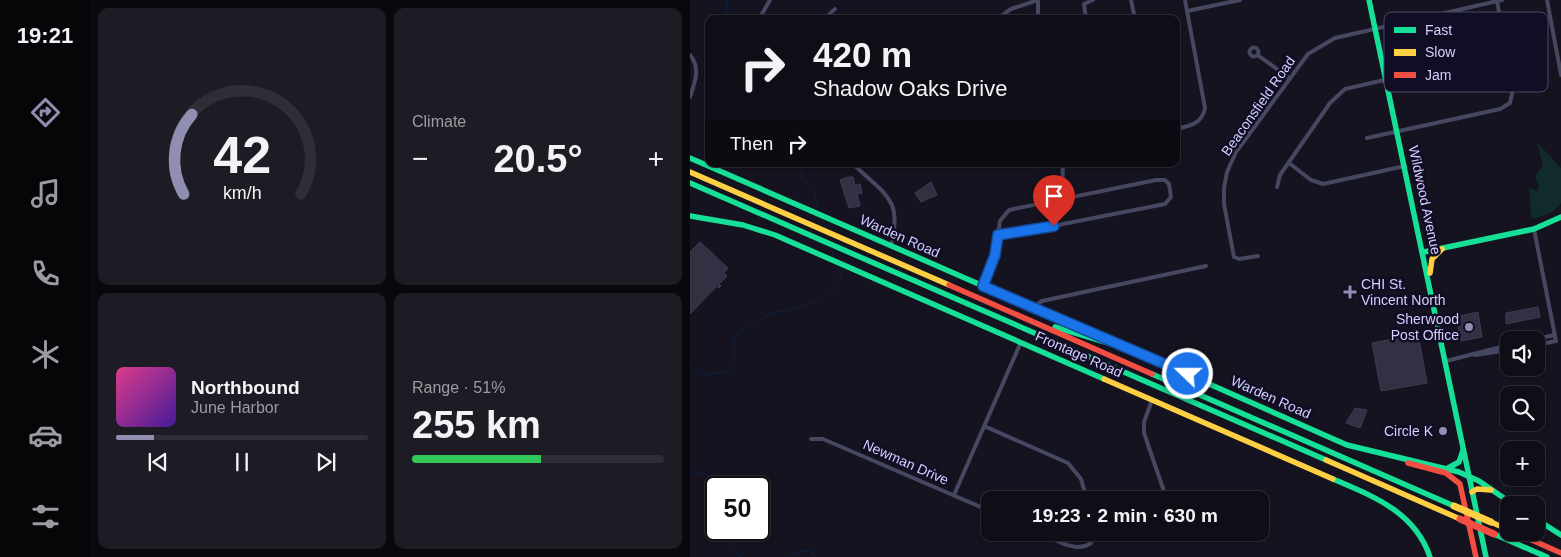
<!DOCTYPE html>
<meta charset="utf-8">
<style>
body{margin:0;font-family:Helvetica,sans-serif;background:#1d1c24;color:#f1f3f6;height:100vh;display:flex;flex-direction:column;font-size:19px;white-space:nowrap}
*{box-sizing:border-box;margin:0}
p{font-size:16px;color:#9b9ca1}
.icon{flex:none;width:28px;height:28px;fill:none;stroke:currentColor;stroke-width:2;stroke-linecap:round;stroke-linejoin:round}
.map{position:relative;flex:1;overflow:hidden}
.sheet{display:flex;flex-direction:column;gap:8px;padding:8px;background:#08080d;width:600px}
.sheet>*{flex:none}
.top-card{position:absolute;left:15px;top:15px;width:475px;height:152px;border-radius:10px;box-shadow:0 1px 4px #0004,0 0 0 1px #2f2e36;background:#0f0e17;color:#f1f3f6;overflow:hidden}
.tools{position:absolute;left:810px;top:331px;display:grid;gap:10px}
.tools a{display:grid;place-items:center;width:45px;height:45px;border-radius:10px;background:#0f0e17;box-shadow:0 1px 4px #0004,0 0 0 1px #2f2e36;font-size:25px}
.speed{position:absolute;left:15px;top:476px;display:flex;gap:10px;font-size:25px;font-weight:700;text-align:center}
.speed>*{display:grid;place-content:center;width:65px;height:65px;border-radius:50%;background:#0f0e17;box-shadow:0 1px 4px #0004,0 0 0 1px #2f2e36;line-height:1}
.speed .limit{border:2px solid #111;border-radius:8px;background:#fff;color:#111}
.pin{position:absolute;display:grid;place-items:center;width:42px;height:42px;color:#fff;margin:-51px -21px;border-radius:50% 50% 50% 0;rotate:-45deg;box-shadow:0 0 5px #0007}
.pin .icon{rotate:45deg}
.me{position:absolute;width:55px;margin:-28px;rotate:292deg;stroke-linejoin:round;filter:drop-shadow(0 0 4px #0008)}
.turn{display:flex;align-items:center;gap:18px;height:105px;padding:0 25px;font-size:22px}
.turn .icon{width:65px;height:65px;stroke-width:2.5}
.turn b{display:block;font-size:35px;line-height:42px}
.then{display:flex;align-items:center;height:48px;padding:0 25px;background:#0003;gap:10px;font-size:19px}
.big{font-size:38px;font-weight:600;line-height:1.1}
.sheet .widget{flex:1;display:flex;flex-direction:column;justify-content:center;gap:8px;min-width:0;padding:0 18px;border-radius:10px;background:#1d1c24}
.sheet .dial{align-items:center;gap:0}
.dial svg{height:130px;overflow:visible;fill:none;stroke:#2f2e36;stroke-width:7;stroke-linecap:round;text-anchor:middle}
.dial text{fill:#f1f3f6;stroke:none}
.song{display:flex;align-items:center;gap:15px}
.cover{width:60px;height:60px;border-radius:8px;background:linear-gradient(135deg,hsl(330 70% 55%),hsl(260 70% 35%))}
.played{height:5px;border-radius:2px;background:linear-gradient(90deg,#908eb1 15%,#2f2e36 15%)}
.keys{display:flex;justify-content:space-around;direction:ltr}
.heat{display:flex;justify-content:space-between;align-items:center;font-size:28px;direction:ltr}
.charge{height:8px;border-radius:4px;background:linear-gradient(90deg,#34c759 51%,#2f2e36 0)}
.sheet .tiles{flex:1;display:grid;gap:8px;grid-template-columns:repeat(2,1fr)}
.trip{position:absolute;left:291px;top:491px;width:288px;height:50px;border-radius:10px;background:#0f0e17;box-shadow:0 1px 4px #0004,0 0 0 1px #2f2e36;font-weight:600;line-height:50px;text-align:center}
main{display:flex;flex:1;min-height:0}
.tabs{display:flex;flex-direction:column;width:90px;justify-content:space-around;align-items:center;background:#060609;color:#9b9ca1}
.tabs .icon{width:35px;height:35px}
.tabs .active{color:#908eb1}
.tabs b{font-size:22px;color:#f1f3f6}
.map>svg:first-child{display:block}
.green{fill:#102b2a}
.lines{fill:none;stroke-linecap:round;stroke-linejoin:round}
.stream{stroke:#0a2244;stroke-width:1}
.building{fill:#323042;stroke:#3f3c53}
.street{stroke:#464760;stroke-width:4}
.fast{stroke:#16e098;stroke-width:5.5}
.slow{stroke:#ffcf43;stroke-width:5.5}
.jam{stroke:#f24e42;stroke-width:5.5}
.slow-bridge{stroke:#ffcf43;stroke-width:7}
.jam-bridge{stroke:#f24e42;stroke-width:7}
.route-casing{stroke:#114b97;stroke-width:12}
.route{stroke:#1a73e8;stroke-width:9}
.poi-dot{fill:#908eb1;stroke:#100d25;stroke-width:2}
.labels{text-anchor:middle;stroke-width:5;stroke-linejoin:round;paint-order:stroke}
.street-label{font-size:14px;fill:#d3d0ff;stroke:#100d25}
.poi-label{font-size:14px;fill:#d3d0ff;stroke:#100d25;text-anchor:end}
.key{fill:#100d25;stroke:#4a4866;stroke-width:1}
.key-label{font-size:14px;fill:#d3d0ff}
</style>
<main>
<nav class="tabs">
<b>19:21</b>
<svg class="icon active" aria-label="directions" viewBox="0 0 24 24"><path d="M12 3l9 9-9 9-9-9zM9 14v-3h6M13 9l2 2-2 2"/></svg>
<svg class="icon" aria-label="music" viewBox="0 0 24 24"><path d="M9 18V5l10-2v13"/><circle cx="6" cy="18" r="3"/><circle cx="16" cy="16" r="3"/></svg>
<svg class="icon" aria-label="phone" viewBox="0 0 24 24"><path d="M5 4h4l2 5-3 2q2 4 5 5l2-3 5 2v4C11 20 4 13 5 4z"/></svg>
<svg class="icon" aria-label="climate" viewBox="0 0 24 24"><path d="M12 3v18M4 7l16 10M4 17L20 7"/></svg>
<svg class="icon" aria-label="car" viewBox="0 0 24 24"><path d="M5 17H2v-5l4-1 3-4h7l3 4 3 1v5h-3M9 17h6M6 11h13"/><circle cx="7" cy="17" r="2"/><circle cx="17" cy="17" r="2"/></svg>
<svg class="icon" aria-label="filters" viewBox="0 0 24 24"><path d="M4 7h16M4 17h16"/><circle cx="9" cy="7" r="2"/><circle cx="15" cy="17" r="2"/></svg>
</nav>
<section class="sheet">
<div class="tiles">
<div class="widget dial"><svg viewBox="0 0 100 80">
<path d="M14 69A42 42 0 1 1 86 69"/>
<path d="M14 69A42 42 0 0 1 19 20" stroke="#908eb1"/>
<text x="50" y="56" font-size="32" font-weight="700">42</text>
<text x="50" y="72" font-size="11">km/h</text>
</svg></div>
<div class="widget"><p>Climate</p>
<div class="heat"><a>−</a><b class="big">20.5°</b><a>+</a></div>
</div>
<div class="widget">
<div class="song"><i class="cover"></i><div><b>Northbound</b><p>June Harbor</p></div></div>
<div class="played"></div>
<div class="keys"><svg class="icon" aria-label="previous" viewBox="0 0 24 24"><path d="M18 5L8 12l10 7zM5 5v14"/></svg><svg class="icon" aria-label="pause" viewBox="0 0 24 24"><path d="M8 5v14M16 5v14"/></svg><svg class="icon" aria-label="next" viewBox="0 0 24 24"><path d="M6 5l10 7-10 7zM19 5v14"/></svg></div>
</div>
<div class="widget"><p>Range · 51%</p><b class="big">255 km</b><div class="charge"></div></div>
</div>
</section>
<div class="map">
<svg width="871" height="557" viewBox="0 0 871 557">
<rect width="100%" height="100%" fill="#14131f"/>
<path class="green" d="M847 142 871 168V203L862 212 844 219 841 217 839 187 847 191 849 186 845 176 853 166Z"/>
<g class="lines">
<g class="stream">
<path d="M36 19 37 0"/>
<path d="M111 164 112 177 125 194 129 213"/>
<path d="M130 217 136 229"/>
<path d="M141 247 144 258"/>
<path d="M0 367 13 375 38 371 44 363V338L49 331 82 313 108 308 119 304 145 289 151 280 148 266"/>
<path d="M0 472C14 471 21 474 28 488"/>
<path d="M42 530V548L51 557"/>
<path d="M98 557C105 552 112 551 120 551L126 557"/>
</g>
</g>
<g class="building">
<path d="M159 177H163L165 185 170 184 172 193 167 194 170 206 159 208 150 180Z"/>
<path d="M241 182 247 195 231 202 225 193Z"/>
<path d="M10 242 38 268 34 273 37 276 29 284 31 286 29 288 27 286 0 314V252Z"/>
<path d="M848 307 850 317 816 324V313Z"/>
<path d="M788 312 792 337 771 341 766 317Z"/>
<path d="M728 334 737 383 691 391 682 343Z"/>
<path d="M665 408 677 410 670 428 656 423Z"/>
</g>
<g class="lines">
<g class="street">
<path d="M441 0 445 19"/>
<path d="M857 0 871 75"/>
<path d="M497 11 550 0"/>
<path d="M69 19 80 0"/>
<path d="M134 19 145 9"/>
<path d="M307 19 321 9 348 0"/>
<path d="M348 19V0"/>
<path d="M396 19 394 4 403 0"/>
<circle cx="564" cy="52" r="4.5"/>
<path d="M0 55C11 68 5 82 0 97"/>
<path d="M569 56 599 78"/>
<path d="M486 129C500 126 512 124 515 108L495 0"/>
<path d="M677 138 810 109 820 103 823 89 807 1"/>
<path d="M599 163 621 180 633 184 715 166"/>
<path d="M163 164C195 195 213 198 201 246"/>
<path d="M302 164 306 166 315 164"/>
<path d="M587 187 590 175 640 103 655 89 816 52"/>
<path d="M372 199 373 164"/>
<path d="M844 229 866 341 846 345"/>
<path d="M568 256 549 259 544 257 534 204V188L537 172 546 152 618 54 645 38 812 0"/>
<path d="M293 286 305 255 310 221 319 210 466 180H475L479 184 481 197 475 204 317 235H308"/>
<path d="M343 307 352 301 516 266"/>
<path d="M840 340 865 335"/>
<path d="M785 355 819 350"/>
<path d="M756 361 819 345"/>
<path d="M462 400 454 422V433L477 500"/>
<path d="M294 426 378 463 391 479 397 500"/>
<path d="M121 439H133L300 511"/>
<path d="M264 495 331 342"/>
<path d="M349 532C365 539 385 554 401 543L404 532"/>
</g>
<g class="fast">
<path d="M679 0 796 557"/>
<path d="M0 158 417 340"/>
<path d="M0 183 636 460"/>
<path d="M0 216 53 225 85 235 414 379"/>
<path d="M734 252 844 229 871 217"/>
<path d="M365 327 442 350"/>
<path d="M440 349 657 445 769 472 789 481 824 505"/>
<path d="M462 374 764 506"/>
<path d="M758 468 769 462 773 450"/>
<path d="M643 479C683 496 725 512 740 557"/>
<path d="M846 519 871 535"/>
<path d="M804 534 857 557"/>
</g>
<g class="slow">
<path d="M0 172 259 285"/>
<path d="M740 273 742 259 752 249"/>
<path d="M414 379 643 479"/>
<path d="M636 460 770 519"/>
<path d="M782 492 787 489 801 490"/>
<path d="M801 522 819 530"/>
</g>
<g class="jam">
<path d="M259 285 462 374"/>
<path d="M718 463 756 473 770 484 786 557"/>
<path d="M824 532 871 553"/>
</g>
<path class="slow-bridge" d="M764 506 801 522"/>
<path class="jam-bridge" d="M770 519 804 534"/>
</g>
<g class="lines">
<g class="route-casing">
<path id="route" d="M364 226 308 235 305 255 293 286 498 374"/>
</g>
<use href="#route" class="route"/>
</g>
<g class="poi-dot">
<path d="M657.5 284.5h5v5h5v5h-5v5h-5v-5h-5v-5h5z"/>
<circle cx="779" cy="327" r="5"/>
<circle cx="753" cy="431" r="5"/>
</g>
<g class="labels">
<g class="street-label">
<text transform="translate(568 106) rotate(-55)" y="5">Beaconsfield Road</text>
<text transform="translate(735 200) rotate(78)" y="5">Wildwood Avenue</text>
<text transform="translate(210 236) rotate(24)" y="5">Warden Road</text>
<text transform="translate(389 354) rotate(24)" y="5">Frontage Road</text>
<text transform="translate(581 397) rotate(24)" y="5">Warden Road</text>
<text transform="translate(216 462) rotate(24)" y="5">Newman Drive</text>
</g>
<g class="poi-label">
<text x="671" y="289" text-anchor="start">CHI St.<tspan x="671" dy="16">Vincent North</tspan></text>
<text x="769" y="324">Sherwood<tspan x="769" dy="16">Post Office</tspan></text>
<text x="743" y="436">Circle K</text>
</g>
</g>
<rect x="694" y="12" width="164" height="80" rx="8" class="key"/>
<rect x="704" y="27" width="22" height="6" fill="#16e098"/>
<rect x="704" y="49" width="22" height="7" fill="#ffcf43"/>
<rect x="704" y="72" width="22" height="6" fill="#f24e42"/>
<g class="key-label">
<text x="735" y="35">Fast</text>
<text x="735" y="57">Slow</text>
<text x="735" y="80">Jam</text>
</g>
</svg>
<div class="tools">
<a><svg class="icon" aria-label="sound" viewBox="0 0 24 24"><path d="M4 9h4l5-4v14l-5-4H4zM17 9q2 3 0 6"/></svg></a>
<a><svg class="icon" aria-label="search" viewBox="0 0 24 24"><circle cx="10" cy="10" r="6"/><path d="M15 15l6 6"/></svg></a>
<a>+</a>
<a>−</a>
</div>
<div class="speed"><div class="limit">50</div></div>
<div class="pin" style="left:364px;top:226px;background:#d93025"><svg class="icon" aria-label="arrive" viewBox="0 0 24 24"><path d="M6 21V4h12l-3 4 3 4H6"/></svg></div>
<svg class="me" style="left:498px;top:374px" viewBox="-20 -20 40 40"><circle r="17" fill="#1a73e8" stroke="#fff" stroke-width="3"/><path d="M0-11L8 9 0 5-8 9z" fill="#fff"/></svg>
<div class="trip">19:23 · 2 min · 630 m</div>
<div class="top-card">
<div class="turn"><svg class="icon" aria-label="right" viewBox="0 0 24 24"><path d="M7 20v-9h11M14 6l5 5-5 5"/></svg><div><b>420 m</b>Shadow Oaks Drive</div></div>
<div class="then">Then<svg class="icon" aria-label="right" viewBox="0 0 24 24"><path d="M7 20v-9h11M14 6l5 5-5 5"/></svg></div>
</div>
</div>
</main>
